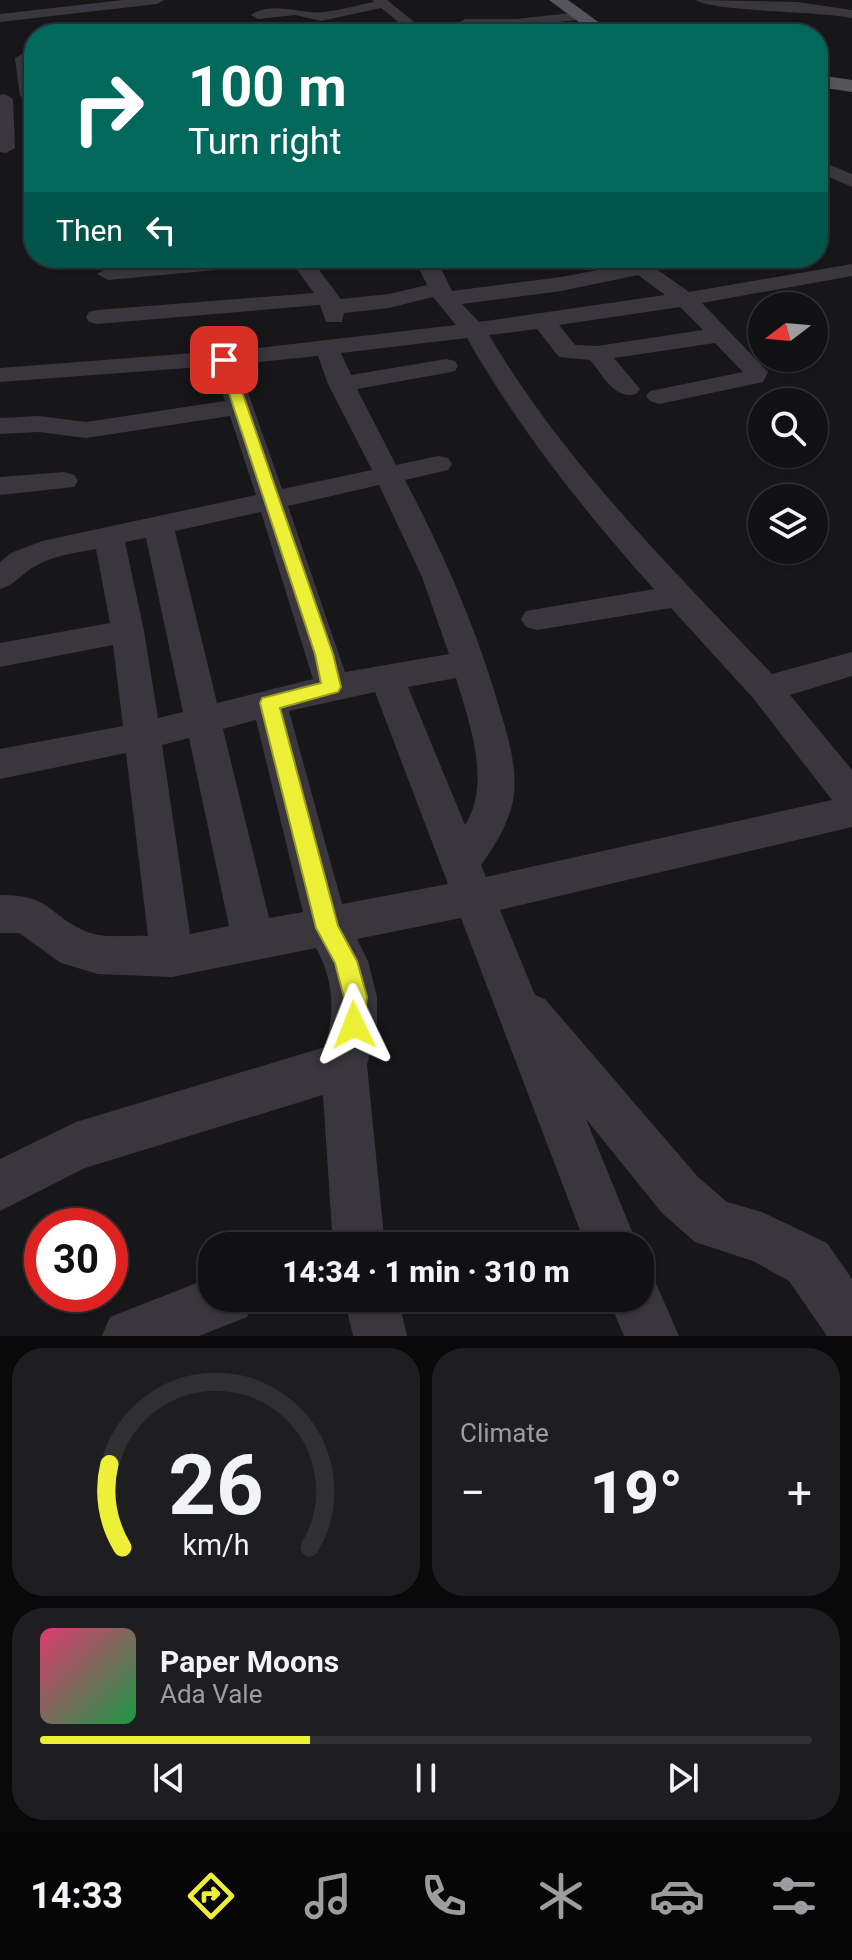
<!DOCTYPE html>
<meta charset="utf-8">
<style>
body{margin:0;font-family:Roboto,sans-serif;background:#1e1e20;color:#f1f3f6;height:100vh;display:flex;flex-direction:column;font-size:30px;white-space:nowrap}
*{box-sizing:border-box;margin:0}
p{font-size:26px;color:#9c9d9f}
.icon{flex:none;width:44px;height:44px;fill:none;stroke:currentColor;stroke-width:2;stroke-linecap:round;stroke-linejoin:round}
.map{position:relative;height:1336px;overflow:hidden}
.details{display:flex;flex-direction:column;gap:12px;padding:12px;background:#09090a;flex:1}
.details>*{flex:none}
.top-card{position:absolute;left:24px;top:24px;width:804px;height:244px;border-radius:32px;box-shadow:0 2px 6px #0004,0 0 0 2px #303032;background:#00695c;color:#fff;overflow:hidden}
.needle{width:52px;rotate:254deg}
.fabs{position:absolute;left:748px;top:292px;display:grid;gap:16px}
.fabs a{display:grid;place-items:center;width:80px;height:80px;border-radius:50%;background:#111012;box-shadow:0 2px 6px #0004,0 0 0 2px #303032;font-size:40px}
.speed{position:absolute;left:24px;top:1208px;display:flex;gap:16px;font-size:40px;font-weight:700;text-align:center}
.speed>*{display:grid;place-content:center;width:104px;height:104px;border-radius:50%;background:#111012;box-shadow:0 2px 6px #0004,0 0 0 2px #303032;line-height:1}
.speed .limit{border:12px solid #d22;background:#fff;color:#111}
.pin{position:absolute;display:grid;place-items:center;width:68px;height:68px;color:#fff;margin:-34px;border-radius:16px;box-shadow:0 4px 12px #0006}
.me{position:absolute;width:88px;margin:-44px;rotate:358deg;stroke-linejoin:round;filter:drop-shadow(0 0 6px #0008)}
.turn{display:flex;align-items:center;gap:28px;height:168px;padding:0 32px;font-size:36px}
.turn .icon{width:104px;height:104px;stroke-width:2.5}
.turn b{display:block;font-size:56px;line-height:68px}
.then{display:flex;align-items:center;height:76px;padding:0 32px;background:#0003;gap:16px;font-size:30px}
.big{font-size:60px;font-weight:800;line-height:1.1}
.details .card{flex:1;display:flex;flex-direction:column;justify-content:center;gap:12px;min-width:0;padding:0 28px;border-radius:32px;background:#1e1e20}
.details .dial{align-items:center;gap:0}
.dial svg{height:208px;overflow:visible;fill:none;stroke:#303032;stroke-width:7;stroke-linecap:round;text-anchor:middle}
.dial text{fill:#f1f3f6;stroke:none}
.song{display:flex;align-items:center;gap:24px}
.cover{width:96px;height:96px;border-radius:12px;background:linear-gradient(135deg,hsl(340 70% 55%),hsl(140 70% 35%))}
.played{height:8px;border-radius:4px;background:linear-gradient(90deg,#eef037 35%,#303032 35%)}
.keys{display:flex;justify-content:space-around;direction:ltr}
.heat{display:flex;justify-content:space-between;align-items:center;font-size:44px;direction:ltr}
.details .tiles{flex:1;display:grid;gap:12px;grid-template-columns:1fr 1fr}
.card:last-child{grid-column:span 2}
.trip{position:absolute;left:198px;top:1232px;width:456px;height:80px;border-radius:32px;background:#111012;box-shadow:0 2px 6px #0004,0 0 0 2px #303032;font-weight:800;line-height:80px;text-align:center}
.tab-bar{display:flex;height:128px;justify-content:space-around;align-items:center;background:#070607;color:#9c9d9f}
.tab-bar .icon{width:56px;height:56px}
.tab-bar .on{color:#eef037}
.tab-bar b{font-size:36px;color:#f1f3f6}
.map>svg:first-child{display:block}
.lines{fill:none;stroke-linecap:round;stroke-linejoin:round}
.minor{fill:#39373d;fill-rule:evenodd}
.major{fill:#55545c;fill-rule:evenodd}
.route{fill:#eef037;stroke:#9b9c24;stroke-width:2}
</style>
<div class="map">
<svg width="852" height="1336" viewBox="0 0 852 1336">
<rect width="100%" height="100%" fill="#171618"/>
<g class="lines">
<g class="minor">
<path d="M123 0H164L157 4 0 22V14Z"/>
<path d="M372 0H387L429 34H413L381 8 321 21 295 15 258 19 251 15C272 0 302 15 324 12 341 10 358 5 374 2Z"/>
<path d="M696 0 797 2 852 10V18C820 11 713 12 696 0Z"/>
<path d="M580 12 587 16 585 19 516 27H465L458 23 465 19H516Z"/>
<path d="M263 22 268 23V29L234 34H195L202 30Z"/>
<path d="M48 23 119 30 126 34H76L43 30V24Z"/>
<path d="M22 54 29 58 34 99 28 101 20 96 15 58Z"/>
<path d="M5 94 13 99 15 148 6 153 0 152V95Z"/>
<path d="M818 160 852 174V187L818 172Z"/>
<path d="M212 258H310L341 299 389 294 427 285 414 258H436L452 291 561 277 624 265 616 258H641L689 292 852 264V276L702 303 768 372 763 382 754 384 659 404 650 401 646 396 650 391 743 372 715 343 614 358 640 389 636 394C614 400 603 375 590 360L559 357 537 329 489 335C564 462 671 568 772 674L852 652V676L790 695 852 770V827L500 910 535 995 545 999 698 1177 727 1202 762 1212 827 1243 852 1279V1336H827L789 1281 753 1261 695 1242 662 1213 586 1119 638 1246H586L461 918 357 939 368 961 377 997V1025L367 1065 385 1246H333L323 1095 85 1168 0 1211V1159L76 1122 325 1047C335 1011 334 981 316 948L172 977 98 974 61 963 19 933H0V895C51 895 46 913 85 931 102 939 129 935 148 936L126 753 0 779V749L123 726 113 645 0 667V643L110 623 96 549C75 553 50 556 32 568 20 576 14 585 0 589V562L11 553 42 541 256 495 230 416 86 438 39 432 0 434V418L39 416 86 422 225 401 214 366 0 382V368L258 348 456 325 433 297 389 308 344 313 342 322H326L320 305 97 324 89 322 86 317 89 312 97 310 314 293 290 260 281 264 108 280 97 274 108 268ZM638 275 665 295 479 322 462 304 561 291ZM680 307 703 330 597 346 575 345 559 325ZM467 338C516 425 587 515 654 589L526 611 521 619 526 627 537 630 671 608 753 698 832 800 486 877 481 865C496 844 511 820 514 794 517 766 508 737 500 710 477 630 444 554 405 480L448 470 452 464 448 458 438 456 396 465 357 389 446 373 455 371 458 366 455 361 446 359 351 375 341 353ZM318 356 328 384 372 470 282 489 238 364ZM379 485 422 577 449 654 345 672 288 506ZM261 512 313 679 217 703 175 531ZM146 538 183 712 158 718 144 631 125 542ZM456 678C469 722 492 783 465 825L408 687ZM375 692 448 884 342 904 289 711ZM256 720 303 912 269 918 223 729ZM189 738 229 926 190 934 162 745Z"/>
<path d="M64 472 74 475 78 481 74 487 0 495V477Z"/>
<path d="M640 1273 654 1279 679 1336H624L608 1298H640Z"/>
<path d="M212 1277V1298H255L247 1317 199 1336H102L110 1317Z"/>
<path d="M344 1298H398L407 1336H353Z"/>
</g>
<g class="major">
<path d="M549 0H568L615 34H595Z"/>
<path d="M818 75 852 80V92L818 87Z"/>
</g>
</g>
<path class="route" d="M224 356 231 360 333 654 341 687 338 692 280 708 338 926 357 961 367 997 362 1034 354 1037 345 1034 342 1025 344 997 335 963 316 928 260 703 262 698 321 683 315 654 218 360Z"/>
</svg>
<div class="fabs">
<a><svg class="needle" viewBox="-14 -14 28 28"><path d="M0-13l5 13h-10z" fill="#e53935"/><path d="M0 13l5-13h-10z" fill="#9c9d9f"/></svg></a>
<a><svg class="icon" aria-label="search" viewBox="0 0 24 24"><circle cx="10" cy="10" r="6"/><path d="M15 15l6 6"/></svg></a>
<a><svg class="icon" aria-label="layers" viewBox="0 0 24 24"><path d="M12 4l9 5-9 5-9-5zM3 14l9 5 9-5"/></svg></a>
</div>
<div class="speed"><div class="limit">30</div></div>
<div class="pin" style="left:224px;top:360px;background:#d93025"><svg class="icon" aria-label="arrive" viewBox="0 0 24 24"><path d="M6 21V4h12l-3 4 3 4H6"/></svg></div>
<svg class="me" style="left:354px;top:1025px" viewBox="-20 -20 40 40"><path d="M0-17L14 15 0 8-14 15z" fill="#eef037" stroke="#fff" stroke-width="4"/></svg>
<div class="trip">14:34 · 1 min · 310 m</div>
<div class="top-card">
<div class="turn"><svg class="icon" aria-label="right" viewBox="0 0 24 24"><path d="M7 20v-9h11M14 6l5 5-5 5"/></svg><div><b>100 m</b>Turn right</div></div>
<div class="then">Then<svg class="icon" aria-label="left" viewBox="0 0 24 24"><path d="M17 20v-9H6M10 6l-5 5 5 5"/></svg></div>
</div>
</div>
<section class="details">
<div class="tiles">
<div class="card dial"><svg viewBox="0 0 100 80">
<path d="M14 69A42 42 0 1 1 86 69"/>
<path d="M14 69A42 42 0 0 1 9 37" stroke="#eef037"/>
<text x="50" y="56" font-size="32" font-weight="700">26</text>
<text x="50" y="72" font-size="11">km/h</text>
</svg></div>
<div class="card"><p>Climate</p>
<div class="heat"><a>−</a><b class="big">19°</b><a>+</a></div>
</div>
<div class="card">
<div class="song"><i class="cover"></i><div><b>Paper Moons</b><p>Ada Vale</p></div></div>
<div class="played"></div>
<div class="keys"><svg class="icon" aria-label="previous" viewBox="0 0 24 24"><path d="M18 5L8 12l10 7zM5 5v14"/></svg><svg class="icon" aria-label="pause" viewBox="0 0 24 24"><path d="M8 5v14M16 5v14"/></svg><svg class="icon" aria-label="next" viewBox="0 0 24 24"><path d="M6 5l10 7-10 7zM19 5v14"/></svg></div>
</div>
</div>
</section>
<nav class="tab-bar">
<b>14:33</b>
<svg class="icon on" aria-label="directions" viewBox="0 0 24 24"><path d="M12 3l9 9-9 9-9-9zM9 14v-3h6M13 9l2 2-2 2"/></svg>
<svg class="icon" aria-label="music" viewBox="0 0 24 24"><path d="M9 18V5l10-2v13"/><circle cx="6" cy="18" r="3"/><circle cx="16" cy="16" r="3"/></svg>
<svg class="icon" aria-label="phone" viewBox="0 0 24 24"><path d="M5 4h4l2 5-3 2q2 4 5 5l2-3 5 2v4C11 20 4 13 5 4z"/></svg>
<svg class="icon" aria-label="climate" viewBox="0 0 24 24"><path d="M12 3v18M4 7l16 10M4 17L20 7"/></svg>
<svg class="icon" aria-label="car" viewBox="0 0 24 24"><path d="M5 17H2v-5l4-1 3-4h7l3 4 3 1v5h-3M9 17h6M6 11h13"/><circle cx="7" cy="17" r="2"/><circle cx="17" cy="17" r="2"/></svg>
<svg class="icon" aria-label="filters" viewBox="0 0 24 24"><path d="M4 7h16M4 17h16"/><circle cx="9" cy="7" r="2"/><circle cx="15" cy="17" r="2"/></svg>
</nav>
